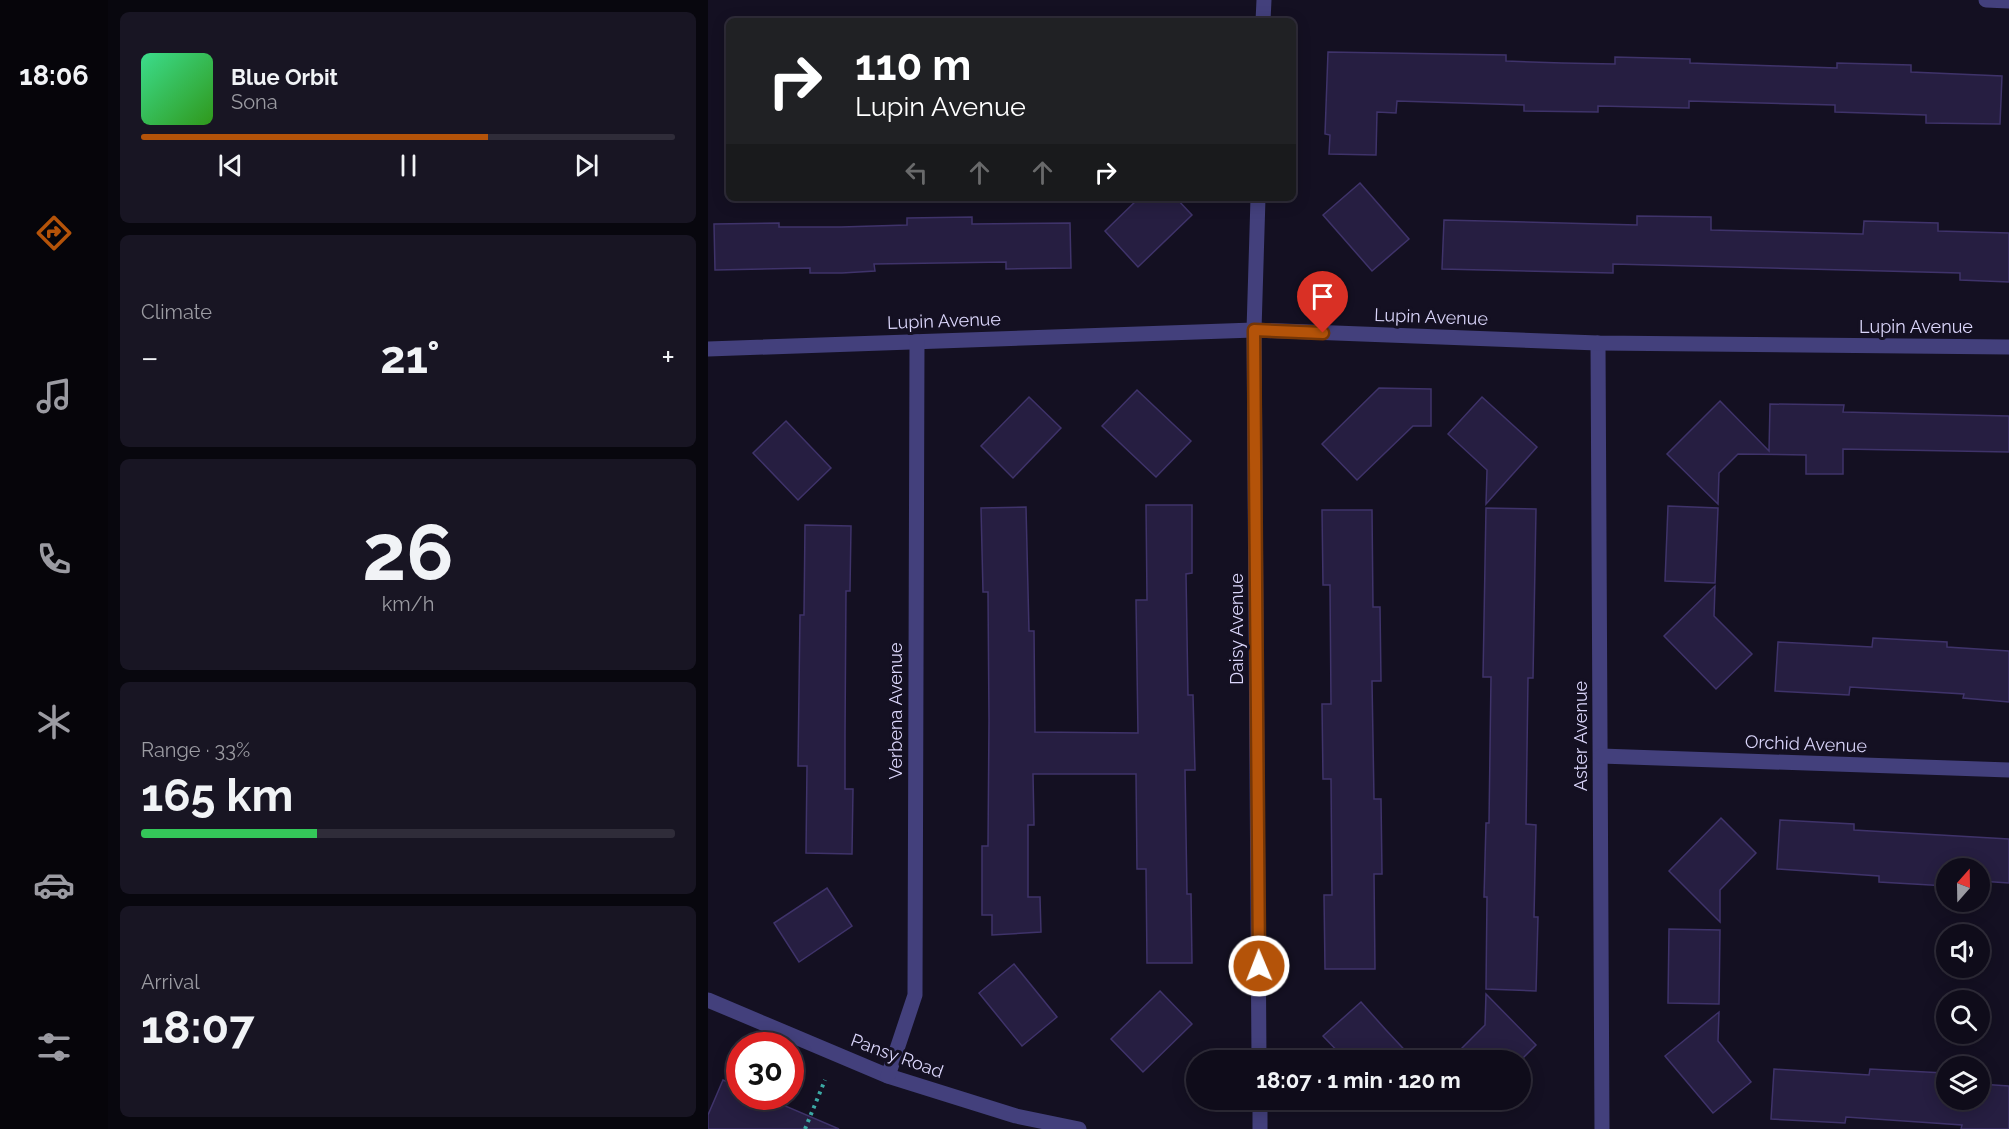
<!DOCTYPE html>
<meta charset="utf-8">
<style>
body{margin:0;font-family:Raleway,sans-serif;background:#181523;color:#f1f3f6;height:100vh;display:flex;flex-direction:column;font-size:22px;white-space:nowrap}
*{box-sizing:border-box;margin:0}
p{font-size:20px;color:#9b9ba2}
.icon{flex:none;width:33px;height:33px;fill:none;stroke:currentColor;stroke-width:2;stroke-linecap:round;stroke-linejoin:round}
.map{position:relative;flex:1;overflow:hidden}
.side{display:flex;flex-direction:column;gap:12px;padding:12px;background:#08070e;width:600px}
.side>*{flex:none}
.guide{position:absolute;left:18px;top:18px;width:570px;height:183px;border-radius:9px;box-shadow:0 3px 15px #0003,0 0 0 2px #2f2c39;background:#202124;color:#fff;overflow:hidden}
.needle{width:39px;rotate:20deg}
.tools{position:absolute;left:1228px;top:858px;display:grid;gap:12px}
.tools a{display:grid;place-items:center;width:54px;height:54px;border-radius:50%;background:#0f0c1a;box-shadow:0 3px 15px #0003,0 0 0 2px #2f2c39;font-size:30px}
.speed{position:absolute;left:18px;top:1032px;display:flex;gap:12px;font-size:30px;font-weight:700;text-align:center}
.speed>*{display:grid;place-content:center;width:78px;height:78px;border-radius:50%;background:#0f0c1a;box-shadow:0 3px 15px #0003,0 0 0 2px #2f2c39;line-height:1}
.speed .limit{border:9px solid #d22;background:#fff;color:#111}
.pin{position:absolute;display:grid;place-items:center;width:51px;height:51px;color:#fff;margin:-62px -26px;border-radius:50% 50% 50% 0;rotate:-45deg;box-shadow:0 0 6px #0007}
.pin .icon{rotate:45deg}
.me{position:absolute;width:66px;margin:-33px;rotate:359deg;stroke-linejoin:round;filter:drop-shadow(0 0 4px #0008)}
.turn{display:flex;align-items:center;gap:21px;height:126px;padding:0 30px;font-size:27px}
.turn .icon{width:78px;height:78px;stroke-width:2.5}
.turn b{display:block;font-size:42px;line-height:51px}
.lanes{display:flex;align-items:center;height:57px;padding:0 30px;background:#0003;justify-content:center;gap:30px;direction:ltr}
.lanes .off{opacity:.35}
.big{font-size:45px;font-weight:700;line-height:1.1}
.side .widget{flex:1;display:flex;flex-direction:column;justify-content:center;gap:9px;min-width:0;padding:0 21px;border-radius:9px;background:#181523}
.side .dial{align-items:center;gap:0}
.dial b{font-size:78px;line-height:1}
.song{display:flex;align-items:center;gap:18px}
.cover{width:72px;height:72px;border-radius:9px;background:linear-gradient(135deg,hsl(150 70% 55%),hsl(110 70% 35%))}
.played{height:6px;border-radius:3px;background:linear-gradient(90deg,#b45309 65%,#2f2c39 65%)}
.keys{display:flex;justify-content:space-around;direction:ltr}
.heat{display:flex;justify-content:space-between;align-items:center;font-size:33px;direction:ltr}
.charge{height:9px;border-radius:4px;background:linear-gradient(90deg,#34c759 33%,#2f2c39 0)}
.trip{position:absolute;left:478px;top:1050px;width:345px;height:60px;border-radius:30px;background:#0f0c1a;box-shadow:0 3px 15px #0003,0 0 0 2px #2f2c39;font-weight:700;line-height:60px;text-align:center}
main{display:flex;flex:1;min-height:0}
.dock{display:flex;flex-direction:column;width:108px;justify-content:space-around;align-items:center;background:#06050a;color:#9b9ba2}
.dock .icon{width:42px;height:42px}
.dock .active{color:#b45309}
.dock b{font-size:27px;color:#f1f3f6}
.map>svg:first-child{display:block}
.building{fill:#261e41;stroke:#3f336a;stroke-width:1.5}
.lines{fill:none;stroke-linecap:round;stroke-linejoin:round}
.path{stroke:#3ca9a4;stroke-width:4;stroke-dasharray:3 4.5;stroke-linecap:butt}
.street{stroke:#43407c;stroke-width:15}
.route-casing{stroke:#753606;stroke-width:15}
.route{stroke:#b45309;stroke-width:10}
.labels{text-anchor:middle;stroke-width:6;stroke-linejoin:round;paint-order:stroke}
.street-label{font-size:18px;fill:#dbd6fb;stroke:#141022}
</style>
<main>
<nav class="dock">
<b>18:06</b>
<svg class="icon active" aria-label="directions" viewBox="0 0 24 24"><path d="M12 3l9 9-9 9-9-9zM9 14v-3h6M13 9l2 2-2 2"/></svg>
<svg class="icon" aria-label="music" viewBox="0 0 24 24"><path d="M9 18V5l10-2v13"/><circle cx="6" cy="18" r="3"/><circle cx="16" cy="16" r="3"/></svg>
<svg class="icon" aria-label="phone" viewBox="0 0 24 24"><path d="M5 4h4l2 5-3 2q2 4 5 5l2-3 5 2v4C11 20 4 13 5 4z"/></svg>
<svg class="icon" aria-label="climate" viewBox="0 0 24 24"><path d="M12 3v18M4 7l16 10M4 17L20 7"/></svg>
<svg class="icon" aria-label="car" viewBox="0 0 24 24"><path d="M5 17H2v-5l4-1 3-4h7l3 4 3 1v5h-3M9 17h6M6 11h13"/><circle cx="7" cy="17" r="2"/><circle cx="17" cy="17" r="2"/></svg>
<svg class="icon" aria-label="filters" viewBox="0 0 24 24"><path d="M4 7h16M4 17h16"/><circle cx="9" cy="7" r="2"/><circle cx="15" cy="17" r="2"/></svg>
</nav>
<section class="side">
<div class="widget">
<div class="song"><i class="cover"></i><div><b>Blue Orbit</b><p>Sona</p></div></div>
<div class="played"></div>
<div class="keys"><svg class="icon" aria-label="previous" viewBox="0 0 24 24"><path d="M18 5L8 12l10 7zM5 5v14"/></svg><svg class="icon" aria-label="pause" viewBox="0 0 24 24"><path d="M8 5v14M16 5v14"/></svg><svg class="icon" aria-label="next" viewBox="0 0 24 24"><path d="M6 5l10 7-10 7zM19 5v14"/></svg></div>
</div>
<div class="widget"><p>Climate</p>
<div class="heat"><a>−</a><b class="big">21°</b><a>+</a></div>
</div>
<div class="widget dial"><b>26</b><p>km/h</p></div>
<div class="widget"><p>Range · 33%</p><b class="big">165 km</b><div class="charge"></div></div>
<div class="widget"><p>Arrival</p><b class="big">18:07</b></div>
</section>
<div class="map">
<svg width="1301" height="1129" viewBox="0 0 1301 1129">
<rect width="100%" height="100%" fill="#141022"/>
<g class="building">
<path d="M620 52 798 55V61L854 63 907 64V57L982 59V63L1069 66 1129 68V63L1203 65V72L1294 76 1292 124 1218 123V115L1127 112V105L981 101V108L890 106V112L816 111V105L689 101 688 113 669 112 668 155 621 154 622 135 617 134Z"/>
<path d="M652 183 701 239 664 271 615 215Z"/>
<path d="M431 198H468L484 215 430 267 397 231Z"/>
<path d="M929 216 1003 217V230L1155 234 1156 221 1230 223V231L1301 233V282L1252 280V273L905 264V273L734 269 736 220 929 225Z"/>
<path d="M264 217V224L362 223 363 268 298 269V262L166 264 167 271 134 273H102V268L7 270 6 224 71 223V227H133L199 225V218Z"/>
<path d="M671 388 723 389V426H705L649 480 614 444Z"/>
<path d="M429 390 483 441 448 477 394 426Z"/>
<path d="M321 397 353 428 305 478 273 446Z"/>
<path d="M774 397 829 447 778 504 779 470 740 434Z"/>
<path d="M1012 401 1061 451 1062 404 1136 405 1135 412 1301 416V452L1135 449V474H1098V455L1030 454 1011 473 1010 504 959 454Z"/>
<path d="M78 421 123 468 90 500 45 453Z"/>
<path d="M438 505H484V573L478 574 480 695H485L487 770H477L479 894H483L484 963H439L438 869H429L428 774H325L326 825H320V897H332L333 932 284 935V915H274V846H280L281 721 280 592H275L273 508 318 507 321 631H326L327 732 430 733 428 600H439Z"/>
<path d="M960 506 1010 508 1007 583 957 581Z"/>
<path d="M778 508 828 509 825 678H820L818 824 828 825 826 917H830L828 991 778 989 779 897H776L778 823H781L783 677H775Z"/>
<path d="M614 510H664L665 607H672L673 681H664L666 799H673L674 874H666L667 969H617L616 895H624L623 779H615L614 704H623L622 585H615Z"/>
<path d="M97 525 143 526 142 591H138L137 735V789H145L144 854 98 853 99 766H90L92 615H96Z"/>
<path d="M1007 586 1006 616 1044 654 1008 689 956 636Z"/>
<path d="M1165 638 1239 642V647L1301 651V702L1255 698 1256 694 1142 687 1141 695 1067 691 1070 642 1164 647Z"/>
<path d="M1013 818 1048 853 1012 890V922L961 871Z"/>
<path d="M1072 820 1146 824V830L1301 839V883L1272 881V868H1239V886L1171 882V876L1069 869Z"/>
<path d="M119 888 144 926 91 962 66 923Z"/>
<path d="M961 929 1012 930 1011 1004 960 1003Z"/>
<path d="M306 964 349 1017 314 1046 271 993Z"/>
<path d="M452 991 484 1024 435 1072 403 1039Z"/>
<path d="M778 994 828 1045 813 1060H742L777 1025Z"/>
<path d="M653 1002 678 1030 706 1060H638L615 1036Z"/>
<path d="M1011 1012 1010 1041 1043 1082 1005 1113 957 1056Z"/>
<path d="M1066 1069 1161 1075 1162 1069 1236 1073 1239 1100H1272V1084L1301 1086V1129H1253L1254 1125 1138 1117 1137 1123 1063 1119Z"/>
<path d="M15 1080 32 1087V1096H54L131 1129H0V1115Z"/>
</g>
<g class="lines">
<path class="path" d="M97 1129 117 1080"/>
<g class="street">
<path d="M1278 0 1301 1"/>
<path d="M555 21 556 0"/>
<path d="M550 198 546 330 551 1060"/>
<path d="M890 343 894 1129"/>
<path d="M0 349 546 330 890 343 1301 347"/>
<path d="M893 756 1301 770"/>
<path d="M0 1000 180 1076 308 1116 371 1129"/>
<path d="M180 1076 207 995 209 342"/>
<path d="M552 1100V1129"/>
</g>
</g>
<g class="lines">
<g class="route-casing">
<path id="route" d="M551 966 546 330 615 333"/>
</g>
<use href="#route" class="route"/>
</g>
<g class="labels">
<g class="street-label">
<text transform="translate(723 317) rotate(2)" y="6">Lupin Avenue</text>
<text transform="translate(236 321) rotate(-2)" y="6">Lupin Avenue</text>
<text x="1208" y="333">Lupin Avenue</text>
<text transform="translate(529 629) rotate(-90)" y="6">Daisy Avenue</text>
<text transform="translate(188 711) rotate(-90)" y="6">Verbena Avenue</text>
<text transform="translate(873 736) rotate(-90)" y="6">Aster Avenue</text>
<text transform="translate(1098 744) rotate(2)" y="6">Orchid Avenue</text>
<text transform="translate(189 1056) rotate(20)" y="6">Pansy Road</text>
</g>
</g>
</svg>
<div class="tools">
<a><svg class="needle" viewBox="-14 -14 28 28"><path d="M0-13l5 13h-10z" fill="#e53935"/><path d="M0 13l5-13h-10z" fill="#9b9ba2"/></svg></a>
<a><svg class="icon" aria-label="sound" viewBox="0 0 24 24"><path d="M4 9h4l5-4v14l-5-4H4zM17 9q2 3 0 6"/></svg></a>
<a><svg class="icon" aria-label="search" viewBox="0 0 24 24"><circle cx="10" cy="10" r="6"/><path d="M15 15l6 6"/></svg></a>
<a><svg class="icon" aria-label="layers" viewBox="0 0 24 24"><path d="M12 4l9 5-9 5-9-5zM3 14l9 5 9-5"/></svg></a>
</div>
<div class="speed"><div class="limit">30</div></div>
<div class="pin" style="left:615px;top:333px;background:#d93025"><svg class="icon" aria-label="arrive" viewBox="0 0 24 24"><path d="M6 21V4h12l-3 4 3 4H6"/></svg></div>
<svg class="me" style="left:551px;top:966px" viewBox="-20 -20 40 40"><circle r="17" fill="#b45309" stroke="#fff" stroke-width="3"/><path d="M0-11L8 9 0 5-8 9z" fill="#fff"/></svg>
<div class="trip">18:07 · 1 min · 120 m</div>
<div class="guide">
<div class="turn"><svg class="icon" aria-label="right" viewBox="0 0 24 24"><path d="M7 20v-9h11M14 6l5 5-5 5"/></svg><div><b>110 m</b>Lupin Avenue</div></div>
<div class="lanes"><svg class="icon off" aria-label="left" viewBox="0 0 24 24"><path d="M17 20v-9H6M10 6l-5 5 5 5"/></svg><svg class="icon off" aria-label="ahead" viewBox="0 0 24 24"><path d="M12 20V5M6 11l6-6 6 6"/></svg><svg class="icon off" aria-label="ahead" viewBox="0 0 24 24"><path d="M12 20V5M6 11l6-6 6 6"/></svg><svg class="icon" aria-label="right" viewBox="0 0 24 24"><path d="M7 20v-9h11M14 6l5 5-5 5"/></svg></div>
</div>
</div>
</main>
